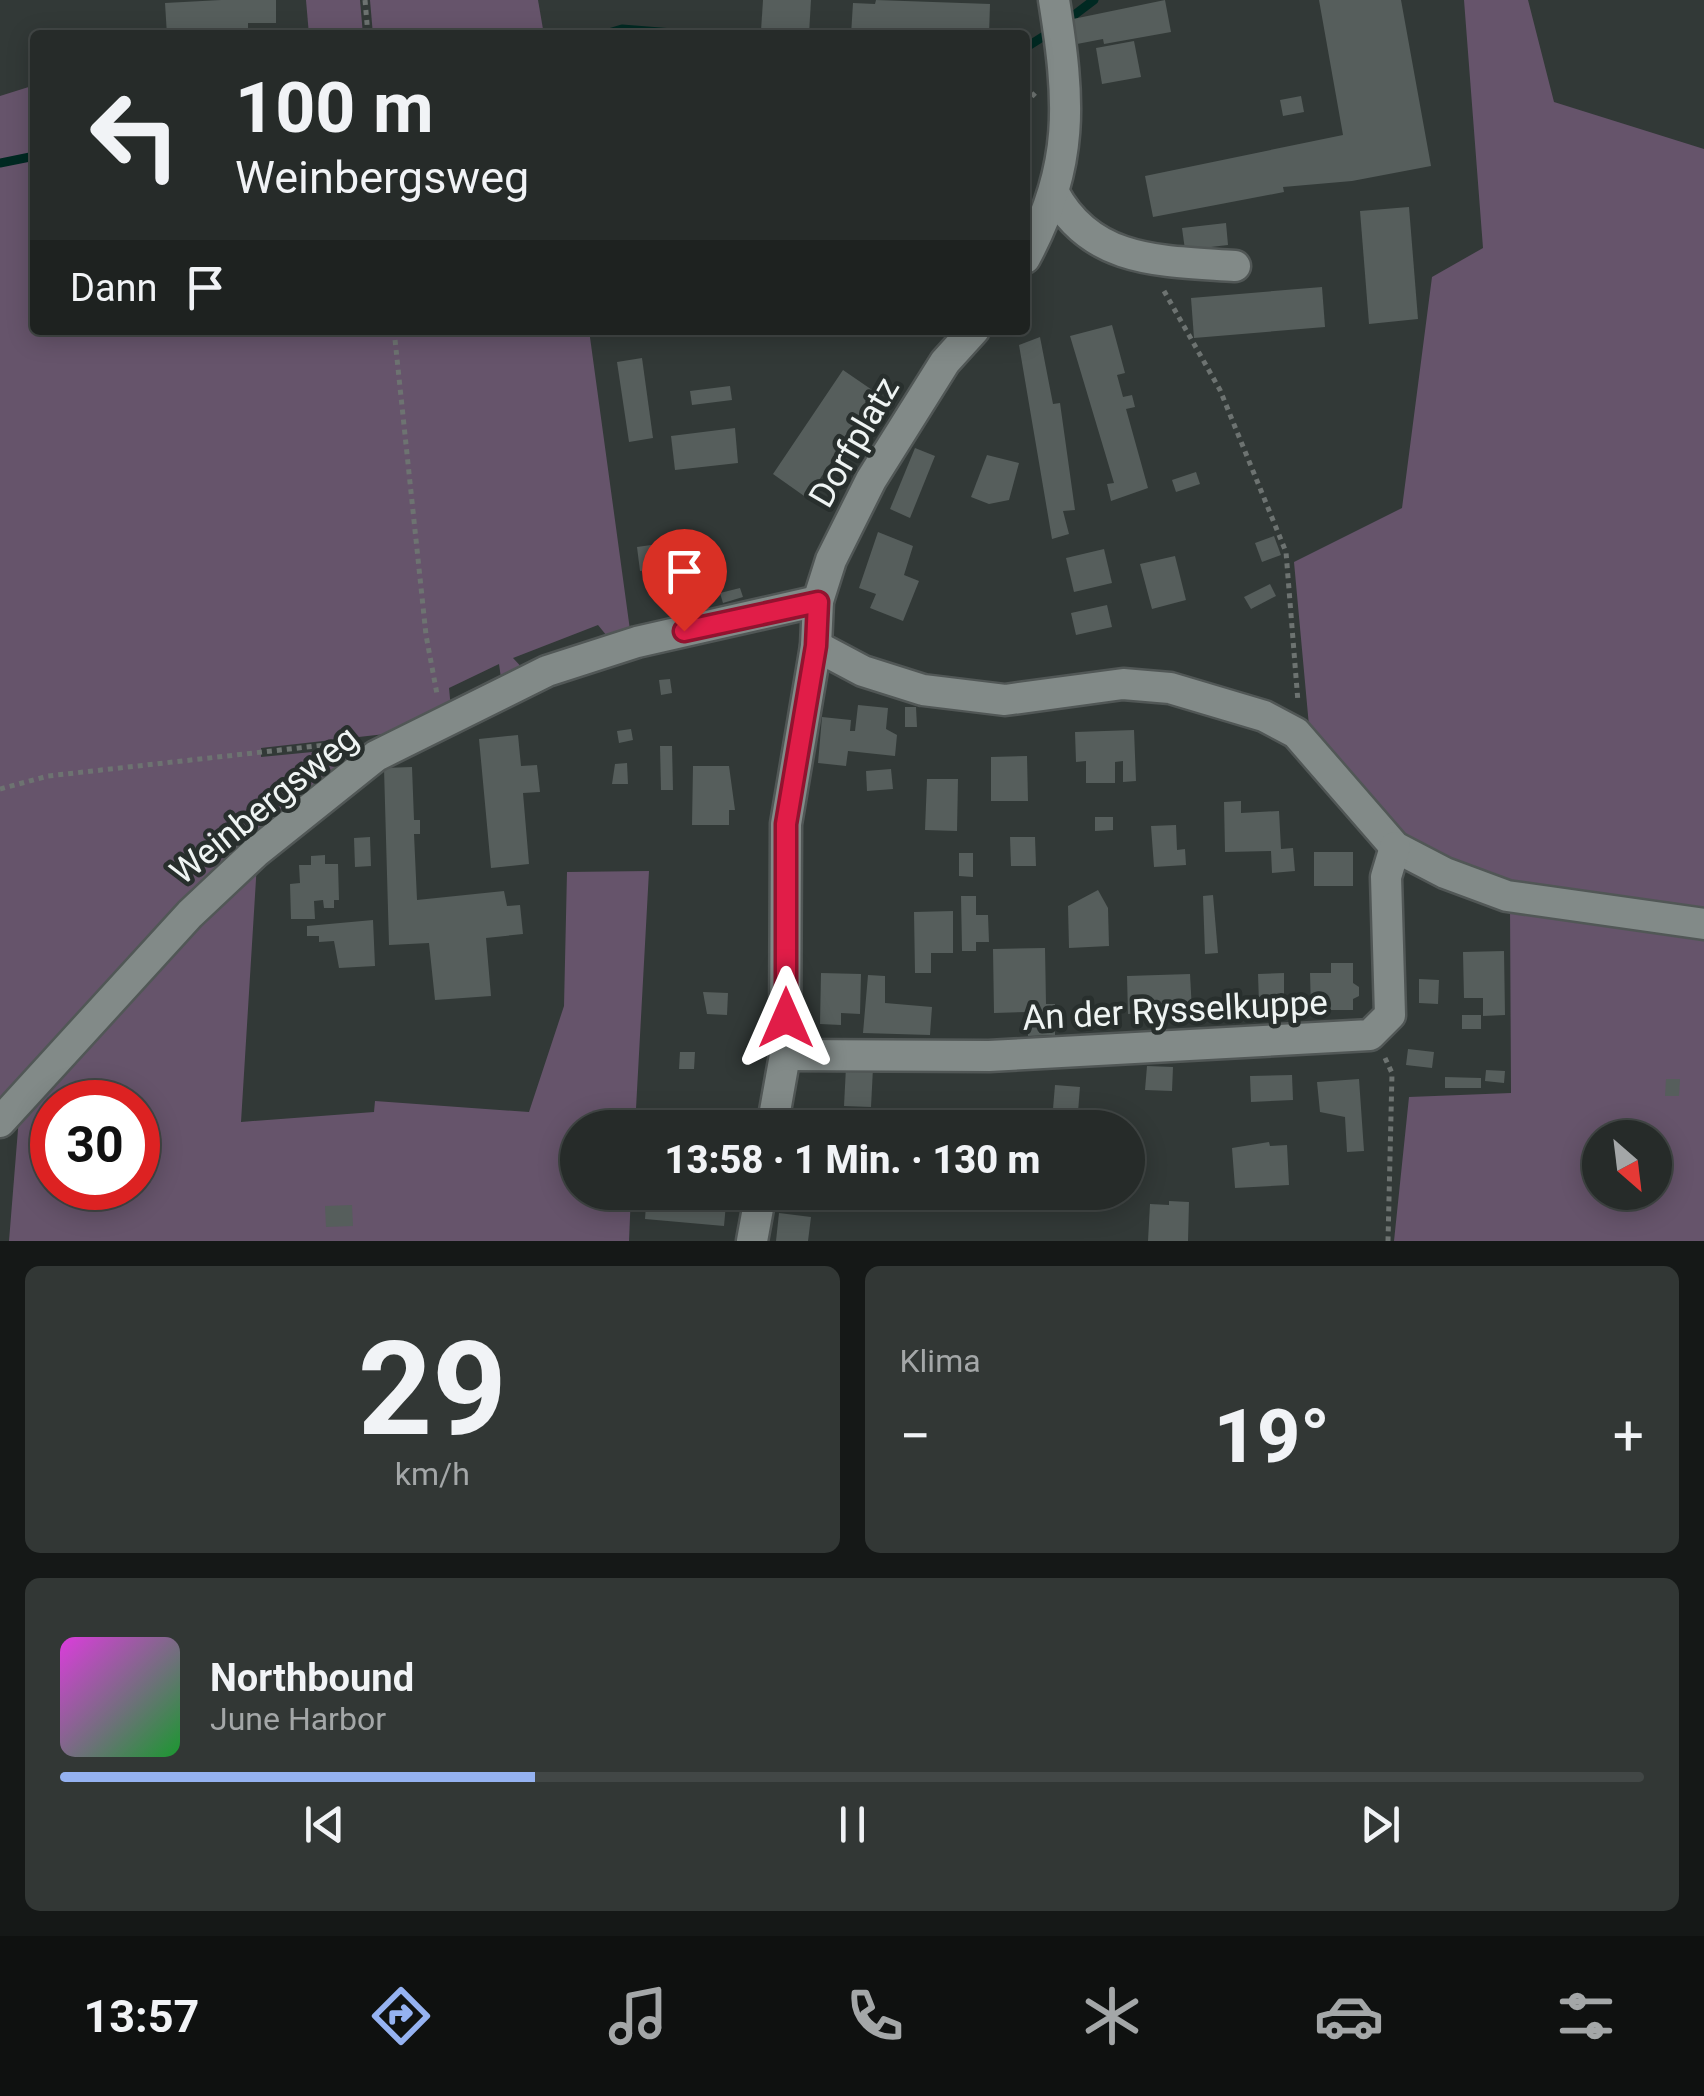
<!DOCTYPE html>
<html lang="de">
<meta charset="utf-8">
<style>
body{margin:0;font-family:Roboto,sans-serif;background:#323735;color:#f1f3f6;height:100vh;display:flex;flex-direction:column;font-size:38px;white-space:nowrap}
*{box-sizing:border-box;margin:0}
p{font-size:32px;color:#a4a7a8}
.icon{flex:none;width:55px;height:55px;fill:none;stroke:currentColor;stroke-width:2;stroke-linecap:round;stroke-linejoin:round}
.map{position:relative;height:1241px;overflow:hidden}
.panel{display:flex;flex-direction:column;gap:25px;padding:25px;background:#151817;flex:1}
.panel>*{flex:none}
.banner{position:absolute;left:30px;top:30px;width:1000px;height:305px;border-radius:10px;box-shadow:0 5px 25px #0003,0 0 0 2px #424746;background:#262b29;color:#f1f3f6;overflow:hidden}
.needle{width:65px;rotate:152deg}
.tools{position:absolute;left:1582px;top:1120px;display:grid;gap:20px}
.tools a{display:grid;place-items:center;width:90px;height:90px;border-radius:50%;background:#262b29;box-shadow:0 5px 25px #0003,0 0 0 2px #424746;font-size:50px}
.speed{position:absolute;left:30px;top:1080px;display:flex;gap:20px;font-size:50px;font-weight:700;text-align:center}
.speed>*{display:grid;place-content:center;width:130px;height:130px;border-radius:50%;background:#262b29;box-shadow:0 5px 25px #0003,0 0 0 2px #424746;line-height:1}
.speed .limit{border:15px solid #d22;background:#fff;color:#111}
.pin{position:absolute;display:grid;place-items:center;width:85px;height:85px;color:#fff;margin:-102px -42px;border-radius:50% 50% 50% 0;rotate:-45deg;box-shadow:0 0 10px #0007}
.pin .icon{rotate:45deg}
.me{position:absolute;width:110px;margin:-55px;rotate:0deg;stroke-linejoin:round;filter:drop-shadow(0 0 8px #0008)}
.turn{display:flex;align-items:center;gap:35px;height:210px;padding:0 40px;font-size:45px}
.turn .icon{width:130px;height:130px;stroke-width:2.5}
.turn b{display:block;font-size:70px;line-height:85px}
.then{display:flex;align-items:center;height:95px;padding:0 40px;background:#0003;gap:20px;font-size:38px}
.big{font-size:75px;font-weight:800;line-height:1.1}
.panel .widget{flex:1;display:flex;flex-direction:column;justify-content:center;gap:15px;min-width:0;padding:0 35px;border-radius:15px;background:#323735}
.panel .dial{align-items:center;gap:0}
.dial b{font-size:130px;line-height:1}
.song{display:flex;align-items:center;gap:30px}
.cover{width:120px;height:120px;border-radius:15px;background:linear-gradient(135deg,hsl(300 70% 55%),hsl(130 70% 35%))}
.played{height:10px;border-radius:5px;background:linear-gradient(90deg,#95b2f1 30%,#424746 30%)}
.keys{display:flex;justify-content:space-around;direction:ltr}
.heat{display:flex;justify-content:space-between;align-items:center;font-size:55px;direction:ltr}
.panel .tiles{flex:1;display:grid;gap:25px;grid-template-columns:1fr 1fr}
.widget:last-child{grid-column:span 2}
.trip{position:absolute;left:560px;top:1110px;width:585px;height:100px;border-radius:50px;background:#262b29;box-shadow:0 5px 25px #0003,0 0 0 2px #424746;font-weight:800;line-height:100px;text-align:center}
.menu{display:flex;height:160px;justify-content:space-around;align-items:center;background:#0f1110;color:#a4a7a8}
.menu .icon{width:70px;height:70px}
.menu .current{color:#95b2f1}
.menu b{font-size:45px;color:#f1f3f6}
.map>svg:first-child{display:block}
.green{fill:#66546b;fill-rule:evenodd}
.lines{fill:none;stroke-linecap:round;stroke-linejoin:round}
.stream{stroke:#002922;stroke-width:9}
.building{fill:#565e5c}
.minor-casing{stroke:#515756;stroke-width:35}
.path{stroke:#6d7371;stroke-width:5;stroke-dasharray:5 5;stroke-linecap:butt}
.minor{stroke:#828a88;stroke-width:30}
.route-casing{stroke:#92132f;stroke-width:25}
.route{stroke:#e11d48;stroke-width:18}
.labels{text-anchor:middle;stroke-width:9;stroke-linejoin:round;paint-order:stroke}
.street-label{font-size:35px;fill:#eff4f3;stroke:#282f2d}
</style>
<div class="map">
<svg width="1704" height="1241" viewBox="0 0 1704 1241">
<rect width="100%" height="100%" fill="#323937"/>
<g class="green">
<path d="M306 0H360L363 35H309Z"/>
<path d="M370 0H538L544 35H373Z"/>
<path d="M1464 0H1528L1554 102 1704 149V917L1510 889 1400 835 1309 726 1294 562 1402 508 1432 277 1483 248Z"/>
<path d="M35 85V330H589L630 630 611 641 598 625 513 658 527 673 502 685 499 664 449 688 451 709 403 732 261 748V757L343 749 352 763 0 1109V96Z"/>
<path d="M257 863 241 1122 374 1112 375 1101 529 1112 564 1006 567 872 649 871 635 1127 578 1128V1192L631 1193 629 1241H9L19 1117ZM52 1102H138V1188H52Z"/>
<path d="M1510 903 1704 931V1241H1394L1409 1097 1511 1093ZM1600 1138H1655V1192H1600Z"/>
</g>
<g class="lines">
<g class="stream">
<path d="M1065 22 1094 0"/>
<path d="M602 35 622 29 698 35"/>
<path d="M1025 48 1052 31"/>
<path d="M0 163 35 156"/>
</g>
</g>
<g class="building">
<path d="M221 0H276V23H248V35H167L165 3Z"/>
<path d="M763 0H811L809 34 761 31Z"/>
<path d="M876 0 990 4 989 35H916V31L874 29V35H851L853 3 875 4Z"/>
<path d="M1165 0 1171 32 1104 44 1103 39 1077 44 1073 19Z"/>
<path d="M1319 0H1401L1431 166 1352 181 1283 187 1284 192 1153 217 1145 176 1343 135Z"/>
<path d="M1134 41 1141 77 1102 84 1096 48Z"/>
<path d="M1301 96 1304 112 1283 116 1280 100Z"/>
<path d="M1409 207 1418 319 1369 324 1360 211Z"/>
<path d="M1226 223 1228 245 1185 250 1182 228Z"/>
<path d="M1322 287 1325 327 1194 338 1191 298Z"/>
<path d="M1112 325 1125 373 1117 375 1123 397 1132 395 1135 407 1126 409 1148 488 1111 501 1107 484 1114 483 1070 336Z"/>
<path d="M1040 337 1053 404 1060 403 1075 510 1063 511 1069 534 1052 539 1019 345Z"/>
<path d="M642 358 653 438 629 442 617 362Z"/>
<path d="M843 370 878 394 850 435 857 439 841 463 834 458 807 498 773 474Z"/>
<path d="M730 386 732 400 692 405 690 391Z"/>
<path d="M735 428 738 463 675 470 671 436Z"/>
<path d="M915 448 935 456 910 518 890 509Z"/>
<path d="M987 455 1019 463 1009 500 989 504 971 497Z"/>
<path d="M1196 472 1200 484 1176 492 1172 480Z"/>
<path d="M878 532 913 546 904 575 919 581 903 621 870 608 876 594 859 588Z"/>
<path d="M1274 536 1281 555 1262 562 1255 543Z"/>
<path d="M658 544 661 569 640 571 637 547Z"/>
<path d="M1104 549 1112 583 1074 592 1066 558Z"/>
<path d="M1175 556 1186 600 1152 609 1140 564Z"/>
<path d="M1270 584 1276 596 1251 609 1244 597Z"/>
<path d="M740 588 743 597 723 603 720 593Z"/>
<path d="M1107 605 1112 627 1076 635 1071 613Z"/>
<path d="M670 679 672 693 661 695 659 680Z"/>
<path d="M858 705 888 708 886 729 897 735 895 756 848 751 846 766 818 763 822 717 851 720 850 731H855Z"/>
<path d="M905 707H916L917 727H905Z"/>
<path d="M631 729 633 740 619 743 617 731Z"/>
<path d="M1134 730 1136 781 1123 782V761L1115 762V783H1086V761L1076 762 1075 732Z"/>
<path d="M518 735 521 766 537 765 540 792 523 793 529 864 491 868 479 739Z"/>
<path d="M660 746H672L673 790H661Z"/>
<path d="M1027 756 1028 801H991V757Z"/>
<path d="M627 763 628 784H612L615 764Z"/>
<path d="M693 766H729L735 810H729V825H692Z"/>
<path d="M412 767 414 820H420V834H414L417 900 504 891 507 906 520 905 523 934 486 938 491 996 435 1000 429 943 389 945 384 768Z"/>
<path d="M891 769 893 789 867 791 866 771Z"/>
<path d="M927 779H958L957 831 925 830Z"/>
<path d="M1241 801V813L1279 811 1281 849 1293 848 1295 871 1272 873 1271 851 1225 852 1224 802Z"/>
<path d="M1095 817H1113V830L1095 831Z"/>
<path d="M1176 825 1177 850 1185 849 1186 865 1154 867 1151 826Z"/>
<path d="M370 837 371 866 355 867 354 838Z"/>
<path d="M1010 837H1035L1036 866H1011Z"/>
<rect x="1314" y="852" width="39" height="34"/>
<path d="M959 853H973V877L959 876Z"/>
<path d="M325 855V864H338L339 900H334V908H324L323 900 314 901 315 919H291L290 884 300 883 299 865H311V856Z"/>
<path d="M1098 890 1108 908 1109 946 1069 948 1068 906Z"/>
<path d="M1213 895 1218 953 1205 954 1203 896Z"/>
<path d="M961 896H976V915H988L989 942H976V951H962Z"/>
<path d="M953 911V953H931V973H915L914 912Z"/>
<path d="M373 920 375 966 339 968 334 941 319 942V936H307V926Z"/>
<path d="M1045 948 1046 1004H1055V1035L1028 1036V1012L994 1013 993 949Z"/>
<path d="M1504 951 1505 1015 1483 1016V998H1464L1463 952Z"/>
<path d="M1331 963H1353V983L1359 987V996L1353 999V1010H1311L1310 973H1331Z"/>
<path d="M821 973 861 974 860 1014 841 1013V1025L820 1024Z"/>
<path d="M1284 973V1003H1259L1258 974Z"/>
<path d="M1190 974 1192 1011 1128 1014 1127 976Z"/>
<path d="M868 975 885 976V1003L932 1007 930 1035 863 1033Z"/>
<path d="M1419 979 1439 980 1438 1004 1419 1003Z"/>
<path d="M703 992 728 993 727 1015 707 1014Z"/>
<rect x="1462" y="1015" width="19" height="14"/>
<path d="M1408 1049 1434 1052 1432 1068 1406 1065Z"/>
<path d="M680 1052H695L694 1069H679Z"/>
<path d="M1147 1066 1173 1067 1172 1091 1145 1090Z"/>
<path d="M846 1067 873 1068 871 1107 844 1106Z"/>
<path d="M1486 1070 1505 1071 1504 1083 1485 1081Z"/>
<path d="M1292 1075 1293 1100 1251 1102 1250 1076Z"/>
<path d="M1445 1077 1481 1078V1088H1445Z"/>
<path d="M1359 1079 1364 1151 1347 1152 1345 1117 1320 1112 1317 1082Z"/>
<path d="M1666 1079H1680L1679 1096H1665Z"/>
<path d="M1055 1085 1080 1087 1078 1112 1053 1109Z"/>
<path d="M971 1117 999 1119 998 1128H971Z"/>
<path d="M1269 1142 1270 1146 1287 1145 1289 1185 1235 1188 1232 1148Z"/>
<path d="M647 1192 727 1193 724 1226 645 1219Z"/>
<path d="M1169 1201 1189 1202 1188 1241H1148L1150 1204 1169 1205Z"/>
<path d="M352 1205 353 1226 326 1227 325 1206Z"/>
<path d="M779 1213 811 1217 808 1241H776Z"/>
</g>
<g class="lines">
<g class="minor-casing">
<g id="minor">
<path d="M1054 193C1092 264 1163 261 1235 266"/>
<path d="M1025 258C1075 166 1070 100 1054 0"/>
<path d="M816 646 863 671 923 690 1005 700 1123 684 1170 688 1264 716 1296 733 1395 847 1445 873 1507 896 1704 924"/>
<path d="M785 1055 989 1056 1370 1035 1390 1015 1386 877 1395 847"/>
<path d="M0 1122 190 914 256 852 376 756 547 671 637 642 818 601"/>
<path d="M772 1128 785 1055 786 824 816 646 818 601 831 560 871 480 945 362 974 330"/>
<path d="M752 1241 761 1192"/>
</g>
</g>
<g class="path">
<path d="M365 0 368 35"/>
<path d="M1025 104 1036 92"/>
<path d="M1164 291 1220 390 1286 552 1298 702"/>
<path d="M394 330 426 635 437 694"/>
<path d="M0 789 48 776 343 743"/>
<path d="M1385 1058 1392 1073 1388 1241"/>
</g>
<use href="#minor" class="minor"/>
</g>
<g class="lines">
<g class="route-casing">
<path id="route" d="M684 631 818 602 816 646 786 824V1018"/>
</g>
<use href="#route" class="route"/>
</g>
<g class="labels">
<g class="street-label">
<text transform="translate(854 442) rotate(-60)" y="12">Dorfplatz</text>
<text transform="translate(264 805) rotate(-39)" y="12">Weinbergsweg</text>
<text transform="translate(1175 1010) rotate(-3)" y="12">An der Rysselkuppe</text>
</g>
</g>
</svg>
<div class="tools">
<a><svg class="needle" viewBox="-14 -14 28 28"><path d="M0-13l5 13h-10z" fill="#e53935"/><path d="M0 13l5-13h-10z" fill="#a4a7a8"/></svg></a>
</div>
<div class="speed"><div class="limit">30</div></div>
<div class="pin" style="left:684px;top:631px;background:#d93025"><svg class="icon" aria-label="arrive" viewBox="0 0 24 24"><path d="M6 21V4h12l-3 4 3 4H6"/></svg></div>
<svg class="me" style="left:786px;top:1018px" viewBox="-20 -20 40 40"><path d="M0-17L14 15 0 8-14 15z" fill="#e11d48" stroke="#fff" stroke-width="4"/></svg>
<div class="trip">13:58 · 1 Min. · 130 m</div>
<div class="banner">
<div class="turn"><svg class="icon" aria-label="left" viewBox="0 0 24 24"><path d="M17 20v-9H6M10 6l-5 5 5 5"/></svg><div><b>100 m</b>Weinbergsweg</div></div>
<div class="then">Dann<svg class="icon" aria-label="arrive" viewBox="0 0 24 24"><path d="M6 21V4h12l-3 4 3 4H6"/></svg></div>
</div>
</div>
<section class="panel">
<div class="tiles">
<div class="widget dial"><b>29</b><p>km/h</p></div>
<div class="widget"><p>Klima</p>
<div class="heat"><a>−</a><b class="big">19°</b><a>+</a></div>
</div>
<div class="widget">
<div class="song"><i class="cover"></i><div><b>Northbound</b><p>June Harbor</p></div></div>
<div class="played"></div>
<div class="keys"><svg class="icon" aria-label="previous" viewBox="0 0 24 24"><path d="M18 5L8 12l10 7zM5 5v14"/></svg><svg class="icon" aria-label="pause" viewBox="0 0 24 24"><path d="M8 5v14M16 5v14"/></svg><svg class="icon" aria-label="next" viewBox="0 0 24 24"><path d="M6 5l10 7-10 7zM19 5v14"/></svg></div>
</div>
</div>
</section>
<nav class="menu">
<b>13:57</b>
<svg class="icon current" aria-label="directions" viewBox="0 0 24 24"><path d="M12 3l9 9-9 9-9-9zM9 14v-3h6M13 9l2 2-2 2"/></svg>
<svg class="icon" aria-label="music" viewBox="0 0 24 24"><path d="M9 18V5l10-2v13"/><circle cx="6" cy="18" r="3"/><circle cx="16" cy="16" r="3"/></svg>
<svg class="icon" aria-label="phone" viewBox="0 0 24 24"><path d="M5 4h4l2 5-3 2q2 4 5 5l2-3 5 2v4C11 20 4 13 5 4z"/></svg>
<svg class="icon" aria-label="climate" viewBox="0 0 24 24"><path d="M12 3v18M4 7l16 10M4 17L20 7"/></svg>
<svg class="icon" aria-label="car" viewBox="0 0 24 24"><path d="M5 17H2v-5l4-1 3-4h7l3 4 3 1v5h-3M9 17h6M6 11h13"/><circle cx="7" cy="17" r="2"/><circle cx="17" cy="17" r="2"/></svg>
<svg class="icon" aria-label="filters" viewBox="0 0 24 24"><path d="M4 7h16M4 17h16"/><circle cx="9" cy="7" r="2"/><circle cx="15" cy="17" r="2"/></svg>
</nav>
